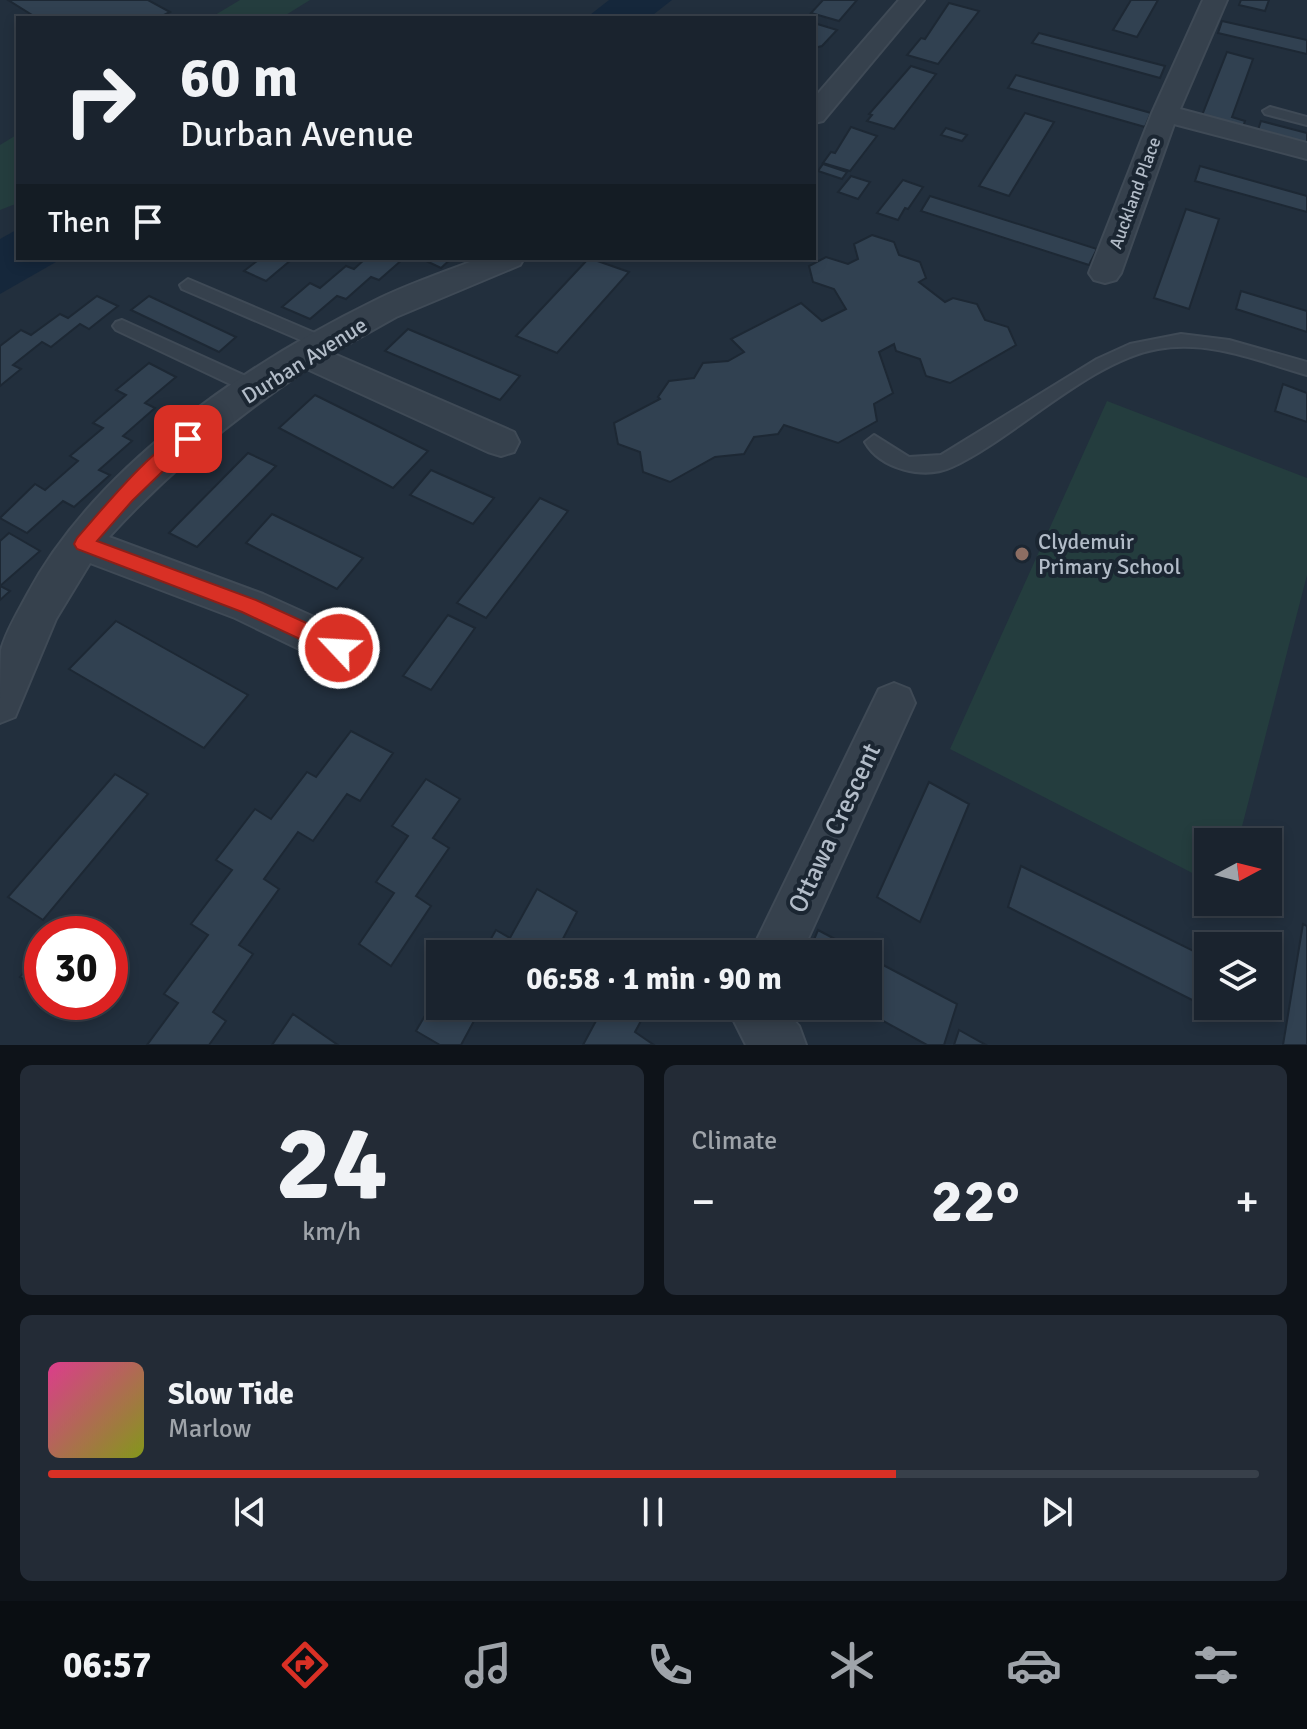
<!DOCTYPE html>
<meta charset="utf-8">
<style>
body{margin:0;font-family:Signika,sans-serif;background:#232b36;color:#f1f3f6;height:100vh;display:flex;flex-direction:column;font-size:30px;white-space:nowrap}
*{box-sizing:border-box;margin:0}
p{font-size:26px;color:#9fa4aa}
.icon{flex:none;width:44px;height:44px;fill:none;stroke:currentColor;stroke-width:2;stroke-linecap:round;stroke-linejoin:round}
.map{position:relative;height:1045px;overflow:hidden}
.drawer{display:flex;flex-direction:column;gap:20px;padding:20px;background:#0e1319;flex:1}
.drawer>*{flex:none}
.guide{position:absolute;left:16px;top:16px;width:800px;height:244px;border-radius:0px;box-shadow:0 4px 12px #0003,0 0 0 2px #38404a;background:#1a232e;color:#f1f3f6;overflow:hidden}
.needle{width:52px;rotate:83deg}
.buttons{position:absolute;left:1194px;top:828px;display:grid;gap:16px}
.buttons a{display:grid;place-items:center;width:88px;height:88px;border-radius:0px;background:#1a232e;box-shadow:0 4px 12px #0003,0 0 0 2px #38404a;font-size:40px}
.speed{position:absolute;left:24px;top:916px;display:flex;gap:16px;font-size:40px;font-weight:700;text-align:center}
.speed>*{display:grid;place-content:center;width:104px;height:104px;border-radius:50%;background:#1a232e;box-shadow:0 4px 12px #0003,0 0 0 2px #38404a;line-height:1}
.speed .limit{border:12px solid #d22;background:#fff;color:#111}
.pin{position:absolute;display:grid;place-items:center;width:68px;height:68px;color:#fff;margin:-34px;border-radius:16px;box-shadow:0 4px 12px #0006}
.me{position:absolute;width:88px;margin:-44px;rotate:295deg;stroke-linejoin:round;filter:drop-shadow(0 0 6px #0008)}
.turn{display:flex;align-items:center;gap:28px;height:168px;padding:0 32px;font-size:36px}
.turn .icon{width:104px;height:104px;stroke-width:2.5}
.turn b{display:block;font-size:56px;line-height:68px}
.then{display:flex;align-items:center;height:76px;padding:0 32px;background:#0003;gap:16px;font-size:30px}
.big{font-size:60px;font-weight:700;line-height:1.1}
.drawer .card{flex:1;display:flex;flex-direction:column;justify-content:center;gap:12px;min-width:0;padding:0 28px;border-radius:12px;background:#232b36}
.drawer .dial{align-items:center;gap:0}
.dial b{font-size:104px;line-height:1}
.song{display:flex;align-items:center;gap:24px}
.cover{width:96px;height:96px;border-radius:12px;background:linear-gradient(135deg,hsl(330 70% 55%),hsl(70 70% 35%))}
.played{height:8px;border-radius:4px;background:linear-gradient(90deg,#d93025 70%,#38404a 70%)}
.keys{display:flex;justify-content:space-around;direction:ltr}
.heat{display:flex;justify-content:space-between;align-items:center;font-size:44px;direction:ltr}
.drawer .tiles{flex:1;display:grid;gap:20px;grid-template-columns:1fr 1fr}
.card:last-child{grid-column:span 2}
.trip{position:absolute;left:426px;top:940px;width:456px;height:80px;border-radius:0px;background:#1a232e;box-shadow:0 4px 12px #0003,0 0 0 2px #38404a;font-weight:700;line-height:80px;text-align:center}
.tab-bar{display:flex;height:128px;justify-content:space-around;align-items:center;background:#0a0e12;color:#9fa4aa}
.tab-bar .icon{width:56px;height:56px}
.tab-bar .active{color:#d93025}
.tab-bar b{font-size:36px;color:#f1f3f6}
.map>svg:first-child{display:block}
.green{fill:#243d3e}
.water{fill:#15273b}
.building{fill:#314151;stroke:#1d2834;stroke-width:2}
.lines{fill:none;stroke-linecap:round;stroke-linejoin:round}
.service-casing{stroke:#3f4a56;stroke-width:4}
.minor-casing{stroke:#3f4a56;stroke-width:4}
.service{fill:#36414d;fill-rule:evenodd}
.minor{fill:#36414d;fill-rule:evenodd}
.route{fill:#d93025;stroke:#8d1f18;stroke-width:2}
.education-dot{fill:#8d6e63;stroke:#1b2632;stroke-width:3}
.labels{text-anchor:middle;stroke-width:8;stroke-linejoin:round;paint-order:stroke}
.far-street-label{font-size:18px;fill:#b2bcc8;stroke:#1b2632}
.street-label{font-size:22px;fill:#b2bcc8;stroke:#1b2632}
.poi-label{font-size:22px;fill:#b2bcc8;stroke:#1b2632;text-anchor:start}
.near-street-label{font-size:26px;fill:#b2bcc8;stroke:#1b2632}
</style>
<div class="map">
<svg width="1307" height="1045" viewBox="0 0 1307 1045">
<rect width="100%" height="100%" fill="#222f3d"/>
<g class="green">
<path d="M240 0H310L281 18H210Z"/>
<path d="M18 134V203L0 210V145Z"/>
<path d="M1107 401 1307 478V575L1238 842H1208V881L950 749Z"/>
</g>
<g class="water">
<path d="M609 0H672L649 18H586Z"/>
<path d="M18 229V258H63L0 294V239Z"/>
</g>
<g class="building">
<path d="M8 0H148L170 12 158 18H37Z"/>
<path d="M823 0H857L839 21 811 13Z"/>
<path d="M1131 0H1158L1137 37 1113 30Z"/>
<path d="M1241 0H1269L1265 11 1239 5Z"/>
<path d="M949 3 979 11 938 64 907 55 921 38 925 39Z"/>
<path d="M1222 21 1307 40V54L1218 33Z"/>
<path d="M814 23 837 30 822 46 814 48Z"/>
<path d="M1039 33 1165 66 1160 78 1032 43Z"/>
<path d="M1227 52 1253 59 1232 117 1245 121 1243 127 1201 118Z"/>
<path d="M911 66 936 74 894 129 867 121 872 115 869 114Z"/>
<path d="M1016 75 1151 113 1145 127 1008 88Z"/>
<path d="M1025 113 1054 122 1009 196 979 186Z"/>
<path d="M1261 121 1307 133V146L1257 133Z"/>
<path d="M851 127 877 136 850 171 823 163 831 152 835 153Z"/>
<path d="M946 128 967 135 962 141 941 135Z"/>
<path d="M823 164 847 172 842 179 818 171Z"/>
<path d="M1200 166 1307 196V212L1195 181Z"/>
<path d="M851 176 870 182 858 199 838 192Z"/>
<path d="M903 180 923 187 908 209 905 208 898 220 877 213Z"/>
<path d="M930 196 1097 249 1089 265 921 211Z"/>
<path d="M1186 209 1219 219 1189 309 1154 298Z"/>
<path d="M872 235 894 242 899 255 920 262 926 278 919 282 945 302 953 298 977 304 985 320 1008 327 1016 345 950 383 926 376 920 359 896 351 894 344 879 352 893 393 874 404 877 421 838 443 784 425 778 434 754 437 744 454 715 457 670 482 643 472 640 452 618 444 614 423 660 399 658 397 669 381 694 378 703 363 728 361 744 352 731 339 801 303 822 321 846 309 834 289 813 282 809 266 826 257 848 264 858 259 854 244Z"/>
<path d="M261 258H287L291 260 266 281 244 271Z"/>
<path d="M366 258 403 259 379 280 371 277 346 299 337 296 310 319 282 307 310 283 320 288 346 266 354 269Z"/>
<path d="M420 258H452L441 268Z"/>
<path d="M589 258 629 272 557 353 516 336Z"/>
<path d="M1241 291 1307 311V332L1236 309Z"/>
<path d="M97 296 118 306 89 329 80 324 51 347 42 342 13 365 21 369 0 386V346L21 330 31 335 60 314 68 318Z"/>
<path d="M149 296 236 337 219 352 131 310Z"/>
<path d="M408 329 520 376 500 400 385 351Z"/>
<path d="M149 363 176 377 145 403 155 408 123 436 132 441 99 470 110 475 74 507 63 501 27 533 0 518 35 484 45 490 78 461 70 456 103 428 93 423 126 395 116 390Z"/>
<path d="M1283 384 1307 393V422L1275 411Z"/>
<path d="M315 395 428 451 393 488 279 428Z"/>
<path d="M248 453 276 466 197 547 169 533Z"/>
<path d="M431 470 494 498 473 524 410 495Z"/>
<path d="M540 498 568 511 486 618 457 603Z"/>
<path d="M272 514 363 558 337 589 246 543Z"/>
<path d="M9 533 40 551 0 586 10 591 0 600V541Z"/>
<path d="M448 615 475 628 431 690 403 676Z"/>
<path d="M116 621 248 695 204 748 69 669Z"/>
<path d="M351 731 393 753 360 801 347 794 313 841 298 832 264 879 279 889 239 945 253 954 213 1012 226 1021 209 1045H147L178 1003 164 994 208 935 191 924 232 870 216 860 255 809 271 819 307 772 316 777Z"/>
<path d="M115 774 148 794 43 920 8 897Z"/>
<path d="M426 779 460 799 433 838 449 848 416 896 431 906 391 966 359 944 394 893 376 882 408 836 392 826Z"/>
<path d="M929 782 969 804 920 922 877 897Z"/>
<path d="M1021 866 1208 958V1006H1213L1212 1010 1008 907Z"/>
<path d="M537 889 577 912 555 954H482L496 930 510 938Z"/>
<path d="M1303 924 1307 926V1045H1283Z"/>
<path d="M818 930 863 954H808Z"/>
<path d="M42 949V991L20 977Z"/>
<path d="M868 957 957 1004 944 1045H927L856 1006H868Z"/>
<path d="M440 990V1006H482L461 1045H440L416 1031Z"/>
<path d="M59 1002H98L86 1019Z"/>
<path d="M649 1006 635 1032 654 1045H583L597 1019 578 1006Z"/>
<path d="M293 1014 338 1045H272Z"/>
<path d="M959 1030 986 1045H954Z"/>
</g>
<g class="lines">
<g class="service-casing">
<g id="service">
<path d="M1270 107 1307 117V125L1265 114 1263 111Z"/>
<path d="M188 279 329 339 332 343 329 347H317L182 289 180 285Z"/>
<path d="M122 320 261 383 264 388 255 395 249 393 116 330 113 326 116 322Z"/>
<path d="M1181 334 1229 340 1307 362V375C1258 361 1210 340 1158 349 1089 361 1015 438 952 467 924 480 880 469 865 442L874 435 909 457 941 455 1097 359 1130 344Z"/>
</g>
</g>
<g class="minor-casing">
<g id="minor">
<path d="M899 0H924L823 121 814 123V98Z"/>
<path d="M1203 0H1227L1180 109 1307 143V159L1174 124 1121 273 1116 280 1105 283 1094 280 1089 273 1152 113Z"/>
<path d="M480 258H524L520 265 396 317 332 353 514 432 519 442 514 452 501 456 488 452 307 369C234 418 168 472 109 537L263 594 354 635 360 648 354 661 339 666 324 661 235 618 90 563 56 619 15 717 0 723C0 701 0 671 1 650 6 631 18 612 27 595 94 468 247 363 374 301 408 284 445 272 480 258Z"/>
<path d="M894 683 909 689 915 703 801 954H750L879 689Z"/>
<path d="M736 1006H788L787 1013 799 1026 806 1045H746L734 1021Z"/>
</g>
</g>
<use href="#service" class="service"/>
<use href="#minor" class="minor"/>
</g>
<path class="route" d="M188 432 196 439 132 501 97 541 256 600 346 641 349 648 346 654 339 656 332 654 242 612 77 549 74 544 77 538C101 511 155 443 188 432Z"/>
<circle class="education-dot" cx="1022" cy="554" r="8"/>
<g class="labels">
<g class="far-street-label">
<text transform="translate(1135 193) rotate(-70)" y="6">Auckland Place</text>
</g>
<g class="street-label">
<text transform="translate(304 360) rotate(-32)" y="8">Durban Avenue</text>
</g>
<g class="poi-label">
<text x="1038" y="549">Clydemuir<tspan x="1038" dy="25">Primary School</tspan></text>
</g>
<g class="near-street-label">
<text transform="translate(834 828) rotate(-65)" y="9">Ottawa Crescent</text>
</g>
</g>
</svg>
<div class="buttons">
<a><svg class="needle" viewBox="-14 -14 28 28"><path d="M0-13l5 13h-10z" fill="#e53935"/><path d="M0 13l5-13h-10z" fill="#9fa4aa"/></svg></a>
<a><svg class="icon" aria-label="layers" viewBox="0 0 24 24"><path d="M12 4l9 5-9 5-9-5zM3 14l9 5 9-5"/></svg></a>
</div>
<div class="speed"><div class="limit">30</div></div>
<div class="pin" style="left:188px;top:439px;background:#d93025"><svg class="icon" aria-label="arrive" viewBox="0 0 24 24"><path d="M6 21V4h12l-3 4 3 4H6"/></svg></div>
<svg class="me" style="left:339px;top:648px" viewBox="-20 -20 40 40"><circle r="17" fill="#d93025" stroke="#fff" stroke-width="3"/><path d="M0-11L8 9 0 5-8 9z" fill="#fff"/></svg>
<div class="trip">06:58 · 1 min · 90 m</div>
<div class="guide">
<div class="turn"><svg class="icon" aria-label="right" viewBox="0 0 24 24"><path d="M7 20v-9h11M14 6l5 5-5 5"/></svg><div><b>60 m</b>Durban Avenue</div></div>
<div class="then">Then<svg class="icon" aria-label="arrive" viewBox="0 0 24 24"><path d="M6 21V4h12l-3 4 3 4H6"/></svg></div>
</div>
</div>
<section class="drawer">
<div class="tiles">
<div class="card dial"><b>24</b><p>km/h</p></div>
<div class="card"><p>Climate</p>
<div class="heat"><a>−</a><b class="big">22°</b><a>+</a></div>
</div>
<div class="card">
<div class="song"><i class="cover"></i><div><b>Slow Tide</b><p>Marlow</p></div></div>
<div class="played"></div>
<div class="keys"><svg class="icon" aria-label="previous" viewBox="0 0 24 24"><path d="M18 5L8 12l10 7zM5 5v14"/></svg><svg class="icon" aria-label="pause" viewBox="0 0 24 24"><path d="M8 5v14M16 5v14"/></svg><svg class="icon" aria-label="next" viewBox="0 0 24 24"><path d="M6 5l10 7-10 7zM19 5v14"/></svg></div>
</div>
</div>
</section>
<nav class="tab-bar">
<b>06:57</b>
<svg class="icon active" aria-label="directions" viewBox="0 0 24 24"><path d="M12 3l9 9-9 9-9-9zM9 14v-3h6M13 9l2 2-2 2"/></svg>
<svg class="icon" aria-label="music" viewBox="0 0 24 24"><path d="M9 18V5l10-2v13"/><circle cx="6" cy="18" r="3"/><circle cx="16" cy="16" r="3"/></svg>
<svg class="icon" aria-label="phone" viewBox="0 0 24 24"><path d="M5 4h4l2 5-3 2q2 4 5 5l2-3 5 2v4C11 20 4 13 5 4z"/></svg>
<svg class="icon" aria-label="climate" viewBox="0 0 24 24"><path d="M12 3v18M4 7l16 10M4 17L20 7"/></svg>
<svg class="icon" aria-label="car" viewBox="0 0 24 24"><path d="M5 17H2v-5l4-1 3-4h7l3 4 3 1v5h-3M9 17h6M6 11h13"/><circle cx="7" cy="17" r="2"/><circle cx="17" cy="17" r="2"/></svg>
<svg class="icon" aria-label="filters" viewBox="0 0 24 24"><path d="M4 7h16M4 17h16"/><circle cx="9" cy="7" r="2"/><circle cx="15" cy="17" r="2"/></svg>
</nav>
